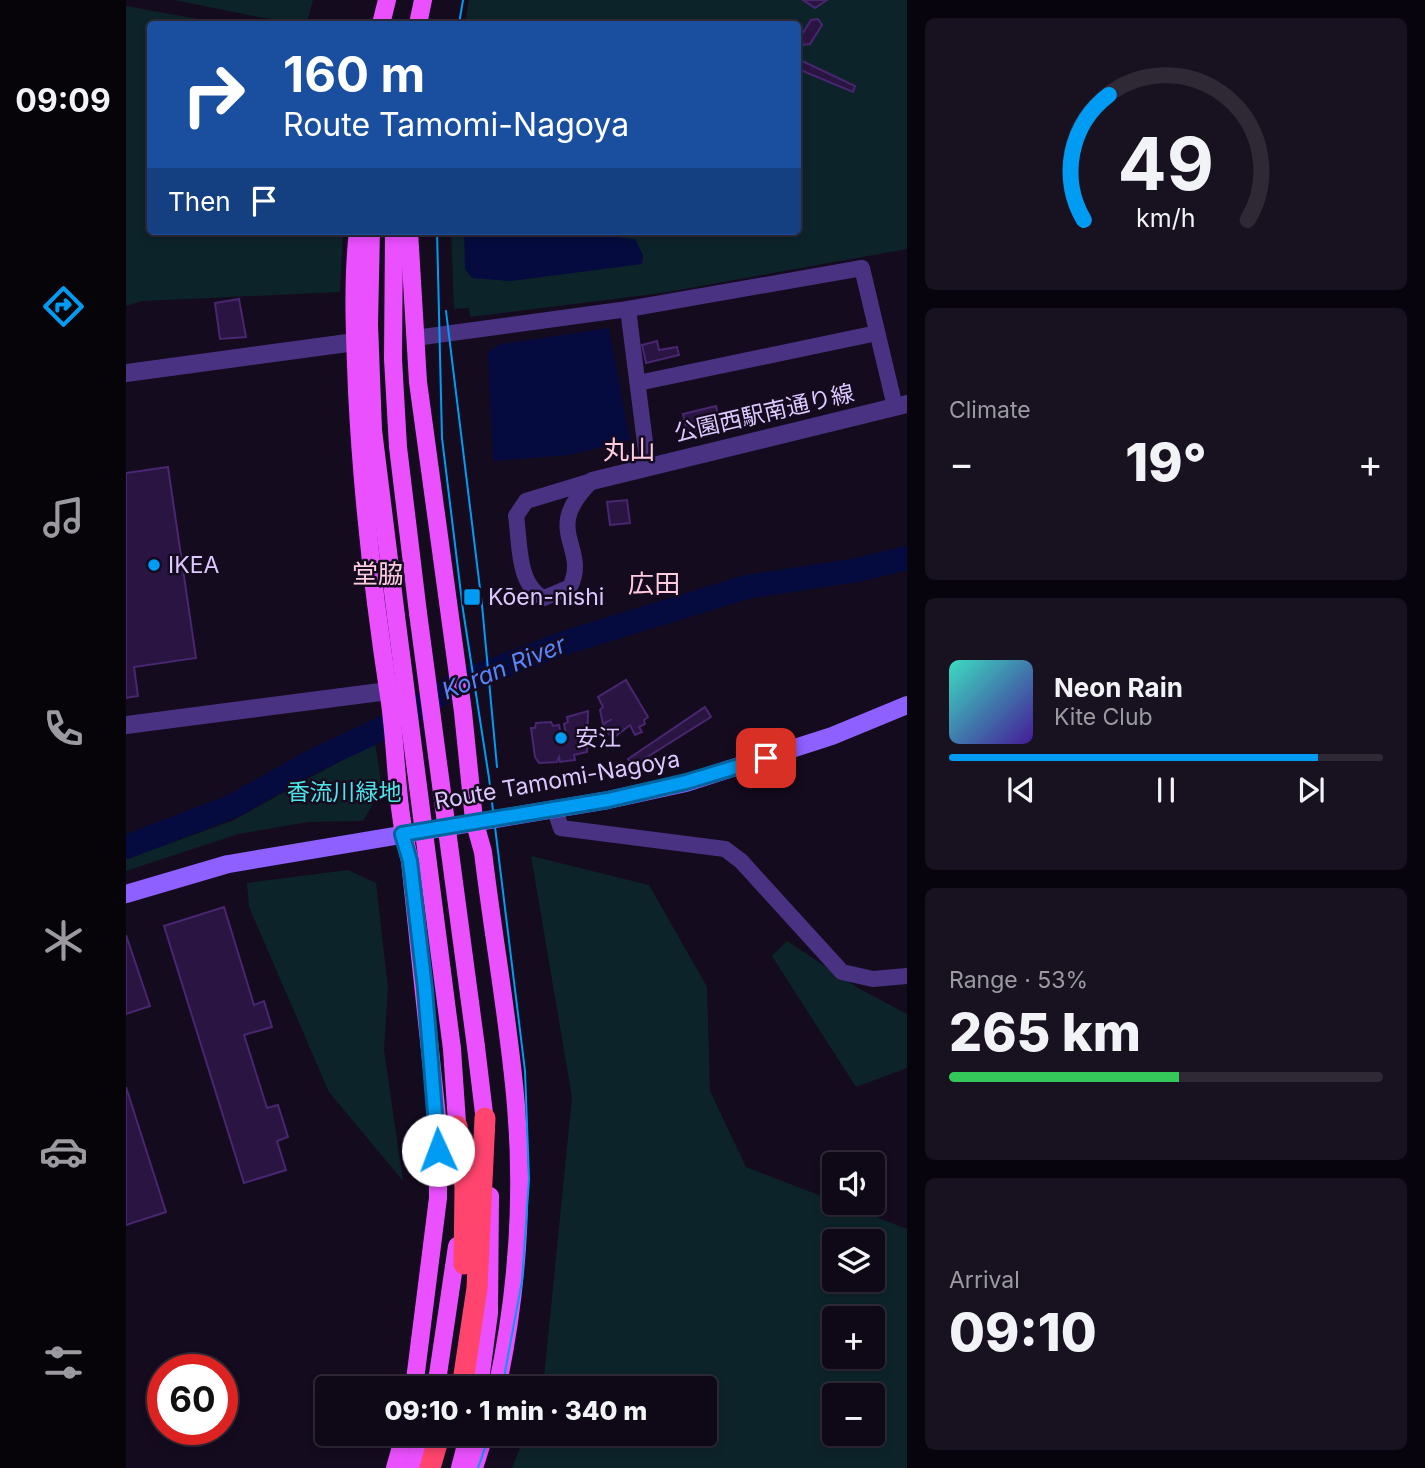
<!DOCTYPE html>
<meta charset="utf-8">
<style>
body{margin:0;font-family:Inter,"Noto Sans JP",sans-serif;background:#181120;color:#f1f3f6;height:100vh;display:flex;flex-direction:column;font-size:26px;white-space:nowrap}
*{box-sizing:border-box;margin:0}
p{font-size:23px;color:#9b9aa1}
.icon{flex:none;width:38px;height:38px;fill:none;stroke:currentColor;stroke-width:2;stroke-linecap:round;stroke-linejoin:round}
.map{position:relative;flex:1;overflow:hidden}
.drawer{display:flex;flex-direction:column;gap:18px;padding:18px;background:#08040d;width:518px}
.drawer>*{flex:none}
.top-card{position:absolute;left:21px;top:21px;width:654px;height:214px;border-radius:7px;box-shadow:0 4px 10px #0003,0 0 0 2px #2f2936;background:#1a4fa0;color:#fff;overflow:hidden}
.tools{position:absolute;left:696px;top:1152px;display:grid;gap:14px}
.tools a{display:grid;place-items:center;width:63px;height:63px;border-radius:7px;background:#0f0817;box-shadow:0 4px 10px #0003,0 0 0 2px #2f2936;font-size:35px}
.speed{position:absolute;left:21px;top:1354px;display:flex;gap:14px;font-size:35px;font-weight:700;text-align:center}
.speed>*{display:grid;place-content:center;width:91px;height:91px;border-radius:50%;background:#0f0817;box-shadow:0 4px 10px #0003,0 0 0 2px #2f2936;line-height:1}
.speed .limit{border:10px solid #d22;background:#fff;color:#111}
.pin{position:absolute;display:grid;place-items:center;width:60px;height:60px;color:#fff;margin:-30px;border-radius:14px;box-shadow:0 4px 10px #0006}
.me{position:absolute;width:77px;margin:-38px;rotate:358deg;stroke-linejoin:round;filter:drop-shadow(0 0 5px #0008)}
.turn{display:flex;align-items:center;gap:24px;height:147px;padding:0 21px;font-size:32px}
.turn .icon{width:91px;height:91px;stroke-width:2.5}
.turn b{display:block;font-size:49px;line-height:60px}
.then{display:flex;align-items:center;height:66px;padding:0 21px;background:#0003;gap:14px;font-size:26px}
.big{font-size:52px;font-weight:800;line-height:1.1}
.drawer .card{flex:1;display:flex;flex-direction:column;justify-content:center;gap:10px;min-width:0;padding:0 24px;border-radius:10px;background:#181120}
.drawer .dial{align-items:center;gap:0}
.dial svg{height:182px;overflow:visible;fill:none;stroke:#2f2936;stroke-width:7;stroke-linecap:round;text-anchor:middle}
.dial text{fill:#f1f3f6;stroke:none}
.song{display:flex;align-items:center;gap:21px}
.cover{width:84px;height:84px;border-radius:10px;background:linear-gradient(135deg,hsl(170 70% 55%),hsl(260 70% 35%))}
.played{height:7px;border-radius:4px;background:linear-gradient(90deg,#009cf4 85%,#2f2936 85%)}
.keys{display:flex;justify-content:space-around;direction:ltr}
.heat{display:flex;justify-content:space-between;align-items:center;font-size:38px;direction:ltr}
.charge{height:10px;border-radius:5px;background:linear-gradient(90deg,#34c759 53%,#2f2936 0)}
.trip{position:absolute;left:189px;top:1376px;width:402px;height:70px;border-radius:7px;background:#0f0817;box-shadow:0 4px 10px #0003,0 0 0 2px #2f2936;font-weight:800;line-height:70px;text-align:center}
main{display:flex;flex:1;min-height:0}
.dock{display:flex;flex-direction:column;width:126px;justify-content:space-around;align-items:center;background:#060309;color:#9b9aa1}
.dock .icon{width:49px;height:49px}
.dock .selected{color:#009cf4}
.dock b{font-size:32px;color:#f1f3f6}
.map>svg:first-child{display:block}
.green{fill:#0d232a;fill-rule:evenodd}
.water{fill:#050b3e}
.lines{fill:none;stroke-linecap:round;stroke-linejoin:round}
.river{stroke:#050b3e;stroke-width:24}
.building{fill:#2a1542;stroke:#482670;stroke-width:2}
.minor{stroke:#4a3282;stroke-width:16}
.tertiary{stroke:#4a3282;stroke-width:18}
.secondary{stroke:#8e60ff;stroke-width:18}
.primary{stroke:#eb50ff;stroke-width:18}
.motorway{stroke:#ff446d;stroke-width:21}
.tram{stroke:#009cf4;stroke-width:2}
.primary-bridge{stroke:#eb50ff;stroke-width:18}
.route-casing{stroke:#00659f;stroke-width:18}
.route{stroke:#009cf4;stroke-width:12}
.poi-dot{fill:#009cf4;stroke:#140b1f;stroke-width:2.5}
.labels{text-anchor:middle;stroke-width:5;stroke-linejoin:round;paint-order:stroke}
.street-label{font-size:23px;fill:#ddc9ff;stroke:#140b1f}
.poi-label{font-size:23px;fill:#ddc9ff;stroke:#140b1f;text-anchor:start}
.park-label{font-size:23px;fill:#4de5e7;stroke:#140b1f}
.water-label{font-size:24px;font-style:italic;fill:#5785ff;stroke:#140b1f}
.quarter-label{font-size:26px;fill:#ffcbdf;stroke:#140b1f}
</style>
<main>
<nav class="dock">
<b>09:09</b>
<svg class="icon selected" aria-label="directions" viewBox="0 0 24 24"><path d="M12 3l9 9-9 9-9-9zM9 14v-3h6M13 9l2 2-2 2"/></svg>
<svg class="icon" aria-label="music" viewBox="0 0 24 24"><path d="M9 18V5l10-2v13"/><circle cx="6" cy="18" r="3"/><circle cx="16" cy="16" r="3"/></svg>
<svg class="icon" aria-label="phone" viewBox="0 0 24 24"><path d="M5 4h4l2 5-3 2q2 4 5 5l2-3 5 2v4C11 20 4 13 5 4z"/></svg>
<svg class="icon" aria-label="climate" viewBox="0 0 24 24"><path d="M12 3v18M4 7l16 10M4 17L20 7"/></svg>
<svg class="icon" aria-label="car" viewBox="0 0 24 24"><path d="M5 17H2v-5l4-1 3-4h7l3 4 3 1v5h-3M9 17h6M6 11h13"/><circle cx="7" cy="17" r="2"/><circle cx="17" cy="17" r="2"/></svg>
<svg class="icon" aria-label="filters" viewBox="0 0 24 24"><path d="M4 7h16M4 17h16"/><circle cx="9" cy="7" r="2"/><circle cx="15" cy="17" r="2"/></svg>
</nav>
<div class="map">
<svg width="781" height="1468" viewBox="0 0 781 1468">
<rect width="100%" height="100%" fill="#140b1f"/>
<g class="green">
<path d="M48 0H187L181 22 138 18Z"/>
<path d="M343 0H781V249L536 293 344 317 343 308 328 309 325 231H672V24H339Z"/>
<path d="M0 6 99 24H24V231H217L214 292 16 301 0 306Z"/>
<path d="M249 742 256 788 237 821 182 822 112 834 0 871V859L106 821Z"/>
<path d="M405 856 523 885 581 987 584 1091 620 1167 781 1229V1468H386L400 1433H579V1388H417L446 1097ZM709 1241H747V1279H709ZM709 1318H747V1356H709ZM709 1395H747V1433H709Z"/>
<path d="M222 870 250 883 262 988 258 1050 277 1181 203 1092 123 907 121 883Z"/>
<path d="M661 941 732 988 781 1014V1068L730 1087 646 956Z"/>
</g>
<g class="water">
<path d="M338 231H386L408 235 427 231 509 239 517 255 516 264 385 281 346 278 339 269Z"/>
<path d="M483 328 504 440 443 455 367 461 362 352 375 344Z"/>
</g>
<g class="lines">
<path class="river" d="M0 847 107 806 185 762 255 729 335 682 441 642 621 587 731 570 781 558"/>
</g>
<g class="building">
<path d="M677 0H701L689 8Z"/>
<path d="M692 19 696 25 684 44 677 45 675 36 685 20Z"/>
<path d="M672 59 729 86 727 92 672 69Z"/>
<path d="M113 299 120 337 94 339 89 303Z"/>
<path d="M531 341 533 350 551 347 553 355 520 363 516 345Z"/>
<path d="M590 406 594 425 561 432 557 414Z"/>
<path d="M42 467 70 658 8 667 12 696 0 698V473Z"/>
<path d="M501 500 504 523 484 525 481 502Z"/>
<path d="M500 680 522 717 518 720 519 724 513 727 516 732 509 735 504 725 486 739 477 724 486 719 477 724 474 710 477 707 472 697Z"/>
<path d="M579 707 585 717 507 766 502 759Z"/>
<path d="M462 711 461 752 448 755 449 760 434 762 433 757 431 762 413 763 409 757 405 728H409L410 723 425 722 427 726 433 725 435 735H440L438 724 442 722 441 717Z"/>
<path d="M98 907 128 1005 138 1001 146 1027 118 1035 141 1108 152 1105 162 1137 151 1141 160 1170 118 1183 38 926Z"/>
<path d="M0 935 24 1006 0 1014Z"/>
<path d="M0 1087 40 1212 0 1225Z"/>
</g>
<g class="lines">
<g class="minor">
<path d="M502 309 522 466"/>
<path d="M289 338 502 309 736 268 769 407"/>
<path d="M512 383 751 333"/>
<path d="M466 481C414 531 464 546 444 587L418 598C391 586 394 542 390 516L400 501Z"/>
<path d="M428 808 435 828 599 849 615 861 716 972 747 979 781 976"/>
</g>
<g class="tertiary">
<path d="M0 373 229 342"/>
<path d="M466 481 781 404"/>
<path d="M0 725 262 691"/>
</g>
<path class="secondary" d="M0 894 102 864 482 800 560 783 706 736 781 705"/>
<g class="primary">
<path d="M255 24 261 0"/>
<path d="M292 24 297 0"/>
<path d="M232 231C226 283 229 338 231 391 236 495 248 599 264 703 271 756 270 809 284 861L312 1126V1198L288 1388"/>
<path d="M245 231 243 324 247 430 270 616"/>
<path d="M268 231 267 359 272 447 292 613"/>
<path d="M283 231 292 382 337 712 348 820 357 852C367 937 383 1021 390 1106 398 1201 391 1295 371 1388"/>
<path d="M350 1047 360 1130"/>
<path d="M326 1049 332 1137"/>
<path d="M310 1388 331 1246"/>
<path d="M353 1388 363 1313 364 1196"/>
<path d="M269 1468 279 1433"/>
<path d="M287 1468 298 1433"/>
<path d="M334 1468 343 1433"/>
<path d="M348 1468 359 1433"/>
</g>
<g class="motorway">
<path d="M331 1126 339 1187 338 1264"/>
<path d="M336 1388 351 1288 359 1118"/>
<path d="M304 1468 314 1433"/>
</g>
<g class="tram">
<path d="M333 24 337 0"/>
<path d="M311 231 316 438 337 610 363 778 399 1071 403 1179 396 1281 376 1388"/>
<path d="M320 311 356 605 371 767"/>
<path d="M352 1468 364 1433"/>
</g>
<g class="primary-bridge">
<path d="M292 613 350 1047"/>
<path d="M270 616 326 1049"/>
</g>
</g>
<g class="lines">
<g class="route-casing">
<path id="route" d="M312 1150 299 989 284 861 276 834 482 800 560 782 640 758"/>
</g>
<use href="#route" class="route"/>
</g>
<g class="poi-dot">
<circle cx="28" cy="565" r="7"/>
<rect x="337" y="588" width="18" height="18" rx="3.5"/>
<circle cx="435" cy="738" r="7"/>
</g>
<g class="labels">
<g class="street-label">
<text transform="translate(638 413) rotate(-13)" y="8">公園西駅南通り線</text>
<text transform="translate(431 780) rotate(-10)" y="8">Route Tamomi-Nagoya</text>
</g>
<g class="poi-label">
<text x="42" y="573">IKEA</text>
<text x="362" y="605">Kōen-nishi</text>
<text x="449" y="746">安江</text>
</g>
<g class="park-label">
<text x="218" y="800">香流川緑地</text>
</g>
<g class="water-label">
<text transform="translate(378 668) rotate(-22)" y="8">Koran River</text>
</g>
<g class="quarter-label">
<text x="503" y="459">丸山</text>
<text x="252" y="583">堂脇</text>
<text x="528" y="593">広田</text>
</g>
</g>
</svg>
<div class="tools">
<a><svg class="icon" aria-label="sound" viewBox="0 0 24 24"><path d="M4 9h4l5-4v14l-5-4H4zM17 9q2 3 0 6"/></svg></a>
<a><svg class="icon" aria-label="layers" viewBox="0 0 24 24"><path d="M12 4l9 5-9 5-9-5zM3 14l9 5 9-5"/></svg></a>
<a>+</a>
<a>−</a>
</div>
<div class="speed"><div class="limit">60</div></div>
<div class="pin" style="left:640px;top:758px;background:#d93025"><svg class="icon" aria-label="arrive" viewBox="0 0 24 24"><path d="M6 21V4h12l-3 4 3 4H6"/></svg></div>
<svg class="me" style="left:312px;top:1150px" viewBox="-20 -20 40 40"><circle r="19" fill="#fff"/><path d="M0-13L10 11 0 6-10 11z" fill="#009cf4"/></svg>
<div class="trip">09:10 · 1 min · 340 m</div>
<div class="top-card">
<div class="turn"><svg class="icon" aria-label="right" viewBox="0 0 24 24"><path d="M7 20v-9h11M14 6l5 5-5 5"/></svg><div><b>160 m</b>Route Tamomi-Nagoya</div></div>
<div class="then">Then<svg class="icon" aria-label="arrive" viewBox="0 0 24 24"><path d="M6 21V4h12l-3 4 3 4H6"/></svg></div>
</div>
</div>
<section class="drawer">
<div class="card dial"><svg viewBox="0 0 100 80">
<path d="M14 69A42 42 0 1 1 86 69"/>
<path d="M14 69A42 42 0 0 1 25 14" stroke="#009cf4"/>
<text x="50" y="56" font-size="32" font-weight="700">49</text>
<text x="50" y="72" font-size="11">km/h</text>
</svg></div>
<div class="card"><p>Climate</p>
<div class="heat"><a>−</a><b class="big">19°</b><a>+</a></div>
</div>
<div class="card">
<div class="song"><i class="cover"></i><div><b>Neon Rain</b><p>Kite Club</p></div></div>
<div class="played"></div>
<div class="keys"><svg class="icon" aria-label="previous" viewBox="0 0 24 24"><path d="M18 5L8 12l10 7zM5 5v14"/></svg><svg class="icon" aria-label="pause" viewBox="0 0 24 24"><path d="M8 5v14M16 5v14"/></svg><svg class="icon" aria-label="next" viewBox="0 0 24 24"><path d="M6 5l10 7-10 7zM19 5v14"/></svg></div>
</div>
<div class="card"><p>Range · 53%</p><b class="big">265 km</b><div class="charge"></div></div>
<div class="card"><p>Arrival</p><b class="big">09:10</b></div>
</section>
</main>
